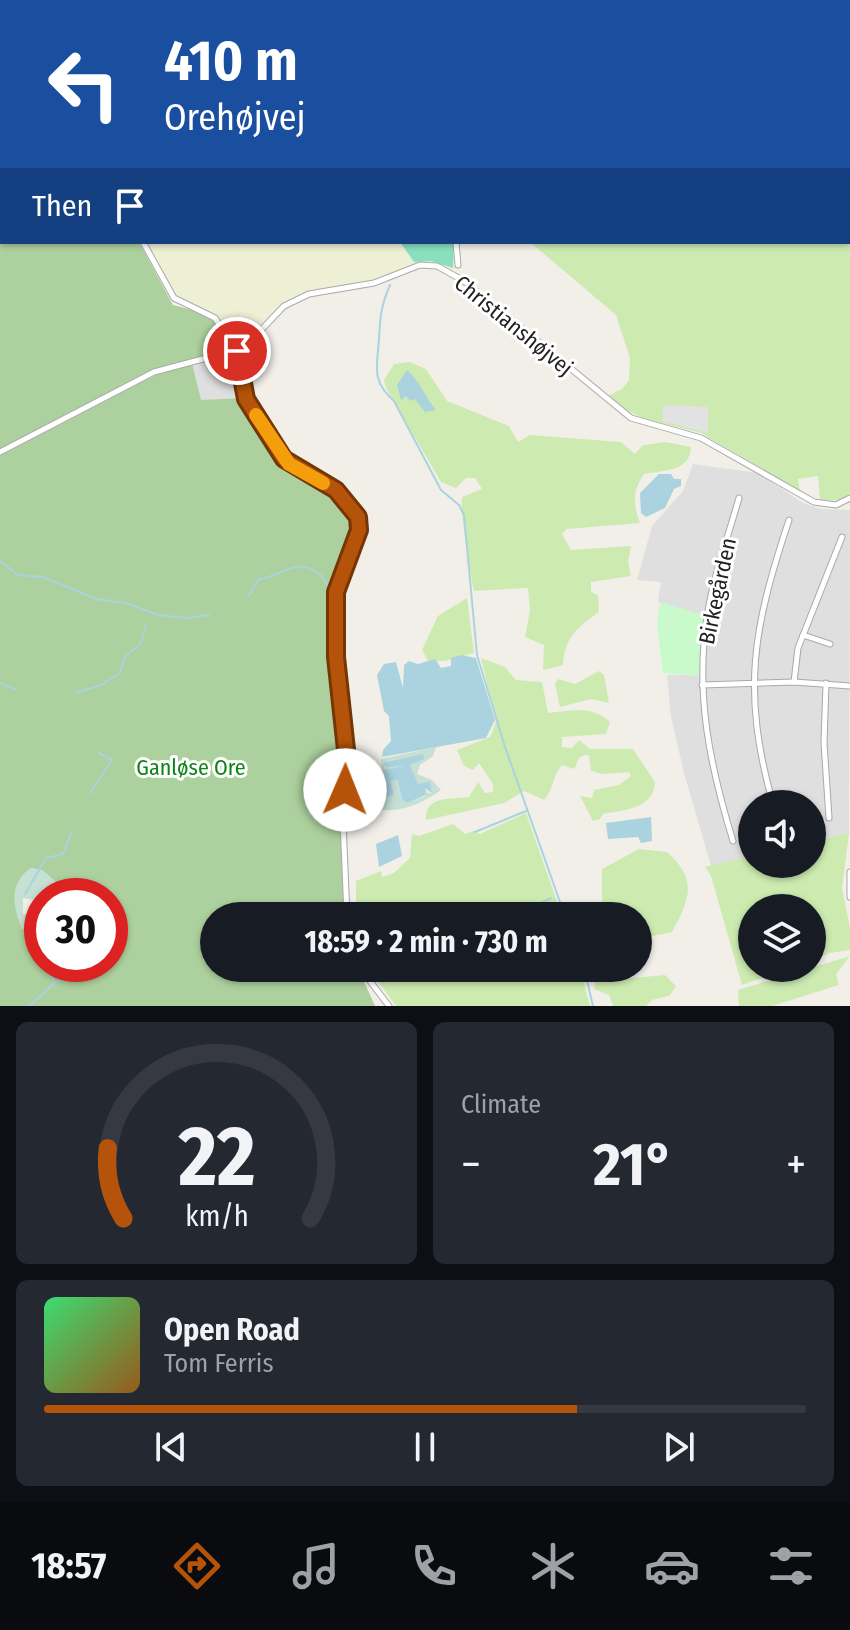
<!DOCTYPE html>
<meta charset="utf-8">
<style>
body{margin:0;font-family:"Fira Sans Condensed",sans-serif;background:#242831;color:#f1f3f6;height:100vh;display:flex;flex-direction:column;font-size:30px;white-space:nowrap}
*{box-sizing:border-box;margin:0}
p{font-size:26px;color:#9ea1a6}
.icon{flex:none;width:44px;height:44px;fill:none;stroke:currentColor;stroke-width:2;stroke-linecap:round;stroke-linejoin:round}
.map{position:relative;height:1006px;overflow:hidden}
.side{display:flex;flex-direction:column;gap:16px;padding:16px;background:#0d0f14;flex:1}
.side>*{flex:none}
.top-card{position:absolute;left:0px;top:0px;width:850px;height:244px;box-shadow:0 2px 6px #0004;background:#1a4fa0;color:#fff;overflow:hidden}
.controls{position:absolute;left:738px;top:790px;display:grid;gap:16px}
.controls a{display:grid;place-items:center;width:88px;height:88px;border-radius:50%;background:#171b24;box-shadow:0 2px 6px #0004;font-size:40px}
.speed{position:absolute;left:24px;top:878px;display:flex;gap:16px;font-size:40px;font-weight:700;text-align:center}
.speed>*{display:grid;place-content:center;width:104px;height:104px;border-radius:50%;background:#171b24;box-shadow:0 2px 6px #0004;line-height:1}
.speed .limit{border:12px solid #d22;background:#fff;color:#111}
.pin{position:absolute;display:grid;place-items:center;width:68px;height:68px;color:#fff;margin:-34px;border:4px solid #fff;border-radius:50%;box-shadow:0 2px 8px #0007}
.me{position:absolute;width:88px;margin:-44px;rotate:1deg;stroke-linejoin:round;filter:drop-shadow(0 0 6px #0008)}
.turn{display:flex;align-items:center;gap:28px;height:168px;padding:0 32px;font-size:36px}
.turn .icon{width:104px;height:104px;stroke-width:2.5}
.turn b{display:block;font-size:56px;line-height:68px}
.then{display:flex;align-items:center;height:76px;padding:0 32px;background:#0003;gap:16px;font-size:30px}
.big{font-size:60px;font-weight:700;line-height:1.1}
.side .tile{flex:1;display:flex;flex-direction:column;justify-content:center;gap:12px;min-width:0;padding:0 28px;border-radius:12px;background:#242831}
.side .dial{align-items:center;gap:0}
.dial svg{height:208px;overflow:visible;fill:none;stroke:#363941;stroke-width:7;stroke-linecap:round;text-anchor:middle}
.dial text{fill:#f1f3f6;stroke:none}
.song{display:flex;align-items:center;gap:24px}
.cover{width:96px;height:96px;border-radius:12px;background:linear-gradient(135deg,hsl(140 70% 55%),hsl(30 70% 35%))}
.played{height:8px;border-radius:4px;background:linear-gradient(90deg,#b45309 70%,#363941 70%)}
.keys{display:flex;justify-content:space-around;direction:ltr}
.heat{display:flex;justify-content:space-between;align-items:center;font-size:44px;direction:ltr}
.side .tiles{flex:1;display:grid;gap:16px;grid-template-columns:1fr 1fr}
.tile:last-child{grid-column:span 2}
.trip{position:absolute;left:200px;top:902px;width:452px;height:80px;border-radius:40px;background:#171b24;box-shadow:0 2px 6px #0004;font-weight:700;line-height:80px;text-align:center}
.tab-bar{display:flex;height:128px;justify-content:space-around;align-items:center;background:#090b0e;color:#9ea1a6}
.tab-bar .icon{width:56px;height:56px}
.tab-bar .selected{color:#b45309}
.tab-bar b{font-size:36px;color:#f1f3f6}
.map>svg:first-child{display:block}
.residential{fill:#e0dfdf}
.farmland{fill:#eef0d5}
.grass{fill:#cdebb0}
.forest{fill:#add19e;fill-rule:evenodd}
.wetland{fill:#c6e0d4;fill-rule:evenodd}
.park{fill:#c8facc}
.pitch{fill:#88e0be}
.parking{fill:#e2e2e2}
.water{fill:#aad3df}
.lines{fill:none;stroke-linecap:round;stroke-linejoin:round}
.stream{stroke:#aad3df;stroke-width:2}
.minor-casing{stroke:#a9a9a9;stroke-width:7}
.minor{stroke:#fff;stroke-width:5}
.route-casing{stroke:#753606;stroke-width:20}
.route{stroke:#b45309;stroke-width:14}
.slow{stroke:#f59e0b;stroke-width:14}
.labels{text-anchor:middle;stroke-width:6;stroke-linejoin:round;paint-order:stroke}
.street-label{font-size:22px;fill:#222;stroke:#fff}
.park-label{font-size:22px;fill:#0c8416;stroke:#fff}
</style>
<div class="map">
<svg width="850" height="1006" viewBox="0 0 850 1006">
<rect width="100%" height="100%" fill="#f2efe9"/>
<g class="residential">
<path d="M236 354 243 398 201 401 192 363Z"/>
<path d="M693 464 758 473 803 503 821 509 850 510 849 833 812 842V804H752V856L711 866 684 773 671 717 667 675H699L704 616 658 602 661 582 637 580 652 526 683 491Z"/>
</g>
<path class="farmland" d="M140 242H455L457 268 454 271 431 263H419L363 283 306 292 278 308 253 338 239 348 233 347 199 312 183 306 169 294Z"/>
<g class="grass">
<path d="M436 0H850V493L841 500 820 501 818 476 798 479 800 491 701 433 642 418 604 398 622 389 629 380 630 358 616 315 530 242H848V2Z"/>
<path d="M410 362 426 369 447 401 509 426 518 442 530 435 621 442 635 454 643 445 666 442 691 447C690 472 664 470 644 474 632 491 633 505 640 523L567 529 562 534 571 550 631 546 628 562 631 576 591 582V592L598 595 599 612C578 627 564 638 563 665L543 670 544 645 525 637 530 610 528 588 474 591C470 570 460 515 462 497L482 489 475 478H466L456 488 441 482 386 388 384 380 394 364Z"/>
<path d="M467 598 474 653 445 661H428L422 650 438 616Z"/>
<path d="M481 658 505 667 516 680 542 682 548 713C571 711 592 705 610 722L606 734 562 737V747L572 748 579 740 590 749H633L655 782C654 809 624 810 603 814L600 819 593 821 580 796 592 798 594 790 619 785 631 776 629 772 602 774 591 771 589 755C577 754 579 761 574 769L562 765C552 776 554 789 544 800L524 791 504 803 426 820C425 794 452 800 469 797L478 782 485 793 493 792V784L479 763 473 770 464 766 457 750 490 737 496 722Z"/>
<path d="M599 671 604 675 609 703 591 699 560 707 555 684 558 679 575 684Z"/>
<path d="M526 813 562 916H407L408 912 356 916V881L381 871 382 877 394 873 410 858 412 834 419 836 453 824 465 834 473 831 480 834Z"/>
<path d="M849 833 842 888 850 928V950L829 953 812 961V908H752V968H792L742 985 711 876 705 867 752 856V864H812V842Z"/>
<path d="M639 849 667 852C698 880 690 899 672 932L638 939V916H602V869Z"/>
<path d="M850 956 836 974 839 985 772 1006H739L738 990Z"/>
<path d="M368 968H580L590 1006H396Z"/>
<path d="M598 968H623L632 978 665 975 676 986 669 996 652 1000 646 1006H613L609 995 594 989Z"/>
</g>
<path class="forest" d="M0 0 24 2H2V242H139L173 305 211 315 233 347 192 363 201 400 243 398 291 467 335 491 357 518 358 530 334 588 333 657 344 742V916H214V968H358L375 1006H0ZM31 868 42 870 72 896H110V964H42V919L22 929C17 904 8 885 31 868Z"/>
<g class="wetland">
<path d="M436 747 433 756 420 765 417 774 432 780 441 790C423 803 399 814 377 809L374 786 382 779 381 759ZM410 765 418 784 430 781 432 793H428L425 787V796L408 803 402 800 398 780 391 781 394 795 386 797 383 770Z"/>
<path d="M31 868 42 870 72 896H42V901L23 898V914L32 916 42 911V919L22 929C13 906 8 884 31 868Z"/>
</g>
<path class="park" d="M660 602 704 615 699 676 663 673 657 625Z"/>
<path class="pitch" d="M400 242H454L453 268 431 261 414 262Z"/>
<path class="parking" d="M666 405 708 407V433L662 421 663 408Z"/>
<g class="water">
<path d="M407 370C419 380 425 397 436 410L425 412 415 399 410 401 406 396 401 400 397 385Z"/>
<path d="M659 474H671L674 479H681V486L674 489 665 508 646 517 641 513 640 493Z"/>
<path d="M461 655 476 658 495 720 486 738 382 757 383 750 391 741 389 716 384 711 377 675 384 664 396 662 403 688 404 665 409 661 418 664 435 659 441 668 451 666V658Z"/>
<path d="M423 754 424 759 410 765 418 784 430 781 432 793 425 788V795L408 803 402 800 398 780 391 781 394 795 386 797 383 770 404 766 387 767 383 763Z"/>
<path d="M651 817 652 841 641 843 638 837 608 839 606 823Z"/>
<path d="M398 835 402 856 379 867 376 844Z"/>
</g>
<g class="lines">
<g class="stream">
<path d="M0 151 2 152"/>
<path d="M390 285C381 305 380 318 379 339 377 367 371 381 394 401L441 490 459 505 464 515 477 655 504 744 565 916"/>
<path d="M0 561 18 575 43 577 96 599 126 603 158 615 186 618 209 615"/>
<path d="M249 596 259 579C281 577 296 556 318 573 325 578 328 587 334 593"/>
<path d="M0 683 15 689"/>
<path d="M75 693 101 685 120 673 125 657 141 643 146 626"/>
<path d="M90 793 112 760 99 753"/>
<path d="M475 832 526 811"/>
<path d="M25 894 46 858 63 854 72 831"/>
<path d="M535 906 551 898"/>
<path d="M511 916 524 910"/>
<path d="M42 950V957"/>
<path d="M584 968 593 1006"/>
<path d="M55 983 74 971"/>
<path d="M29 1006 55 983 45 964"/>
</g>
<g class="minor-casing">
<g id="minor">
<path d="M71 0V2"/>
<path d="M324 0 326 2"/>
<path d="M143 242 174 298 215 318 237 351 246 399 284 459 336 490 358 517 359 530 336 592V657L347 759 343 821 347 916"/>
<path d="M456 242 458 265"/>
<path d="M0 452 154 372 244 348 284 306 309 294 374 283 420 265 437 266 464 281 631 418 701 438 814 502 836 505 850 498"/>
<path d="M803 635 830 644"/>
<path d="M794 682 798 648 842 537"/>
<path d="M826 683 824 743 829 818"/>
<path d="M702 685 794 682 850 686"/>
<path d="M773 804C741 690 753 629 789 520"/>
<path d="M733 841C710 766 695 695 707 617 713 577 728 537 739 498"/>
<path d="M850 872V897"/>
<path d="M360 968 389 1006"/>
</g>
</g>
<use href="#minor" class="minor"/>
</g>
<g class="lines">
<g class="route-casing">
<path id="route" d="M237 351 246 399 284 459 336 490 358 517 359 530 336 592V657L347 759 345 790"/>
</g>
<use href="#route" class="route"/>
<path class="slow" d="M256 415 289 464 323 483"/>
</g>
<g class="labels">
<g class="street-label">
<text transform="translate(514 325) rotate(39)" y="8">Christianshøjvej</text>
<text transform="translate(717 591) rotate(-78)" y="8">Birkegården</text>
</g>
<g class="park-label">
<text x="191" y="775">Ganløse Ore</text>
</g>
</g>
</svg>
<div class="controls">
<a><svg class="icon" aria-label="sound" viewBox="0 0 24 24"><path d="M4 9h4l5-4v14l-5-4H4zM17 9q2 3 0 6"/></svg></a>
<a><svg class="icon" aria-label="layers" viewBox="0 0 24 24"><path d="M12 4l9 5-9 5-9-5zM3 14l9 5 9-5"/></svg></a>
</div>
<div class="speed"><div class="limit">30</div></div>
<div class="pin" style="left:237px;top:351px;background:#d93025"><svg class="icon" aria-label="arrive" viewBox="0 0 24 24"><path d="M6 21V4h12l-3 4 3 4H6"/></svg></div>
<svg class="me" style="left:345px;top:790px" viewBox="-20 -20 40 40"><circle r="19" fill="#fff"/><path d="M0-13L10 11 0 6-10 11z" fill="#b45309"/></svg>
<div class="trip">18:59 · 2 min · 730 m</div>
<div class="top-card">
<div class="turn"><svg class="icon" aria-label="left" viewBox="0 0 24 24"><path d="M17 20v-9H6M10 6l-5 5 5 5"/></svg><div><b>410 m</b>Orehøjvej</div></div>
<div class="then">Then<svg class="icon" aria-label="arrive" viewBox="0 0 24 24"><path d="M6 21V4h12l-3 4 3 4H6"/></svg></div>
</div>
</div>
<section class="side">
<div class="tiles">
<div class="tile dial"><svg viewBox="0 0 100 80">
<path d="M14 69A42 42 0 1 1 86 69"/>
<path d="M14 69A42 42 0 0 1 8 42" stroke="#b45309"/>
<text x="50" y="56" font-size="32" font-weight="700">22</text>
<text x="50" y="72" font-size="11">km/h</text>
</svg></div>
<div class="tile"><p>Climate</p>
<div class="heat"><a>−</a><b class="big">21°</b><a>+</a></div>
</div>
<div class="tile">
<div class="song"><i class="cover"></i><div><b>Open Road</b><p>Tom Ferris</p></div></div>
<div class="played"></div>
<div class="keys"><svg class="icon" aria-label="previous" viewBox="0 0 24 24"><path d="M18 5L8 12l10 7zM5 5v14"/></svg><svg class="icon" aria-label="pause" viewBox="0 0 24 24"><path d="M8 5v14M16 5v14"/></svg><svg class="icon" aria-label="next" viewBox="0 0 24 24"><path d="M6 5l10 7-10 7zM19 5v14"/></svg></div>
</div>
</div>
</section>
<nav class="tab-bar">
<b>18:57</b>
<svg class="icon selected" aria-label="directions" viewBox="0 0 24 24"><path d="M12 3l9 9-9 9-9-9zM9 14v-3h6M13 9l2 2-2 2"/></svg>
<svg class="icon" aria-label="music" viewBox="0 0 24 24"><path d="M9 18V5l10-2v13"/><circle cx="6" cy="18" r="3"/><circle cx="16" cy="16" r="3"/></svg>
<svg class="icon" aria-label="phone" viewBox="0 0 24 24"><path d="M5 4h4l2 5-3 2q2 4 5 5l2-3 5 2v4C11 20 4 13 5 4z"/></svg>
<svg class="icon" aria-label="climate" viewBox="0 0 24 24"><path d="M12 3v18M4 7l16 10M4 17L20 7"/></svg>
<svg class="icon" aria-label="car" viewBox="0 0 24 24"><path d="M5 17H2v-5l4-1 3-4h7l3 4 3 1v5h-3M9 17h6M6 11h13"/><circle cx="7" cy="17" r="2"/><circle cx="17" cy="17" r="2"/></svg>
<svg class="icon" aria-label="filters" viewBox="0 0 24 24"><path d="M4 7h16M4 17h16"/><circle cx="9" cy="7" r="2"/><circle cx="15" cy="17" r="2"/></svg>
</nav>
